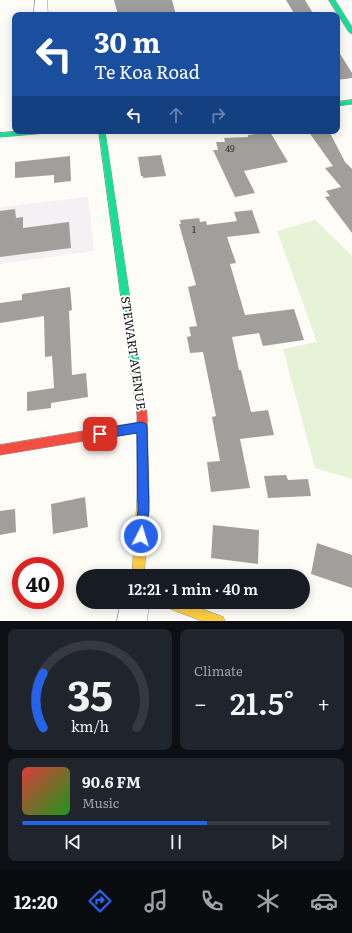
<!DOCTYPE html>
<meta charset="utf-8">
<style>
body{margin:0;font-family:Literata,serif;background:#20242c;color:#f1f3f6;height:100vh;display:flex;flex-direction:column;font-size:15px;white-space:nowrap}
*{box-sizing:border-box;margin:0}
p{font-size:13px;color:#9ea1a6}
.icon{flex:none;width:22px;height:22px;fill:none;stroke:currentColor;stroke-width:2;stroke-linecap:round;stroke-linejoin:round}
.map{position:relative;height:621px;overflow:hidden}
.details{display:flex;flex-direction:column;gap:8px;padding:8px;background:#0d0f14;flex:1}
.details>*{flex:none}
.banner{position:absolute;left:12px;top:12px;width:328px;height:122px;border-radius:8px;box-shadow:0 2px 10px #0003;background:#1a4fa0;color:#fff;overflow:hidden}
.speed{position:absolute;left:12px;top:557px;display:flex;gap:8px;font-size:20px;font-weight:700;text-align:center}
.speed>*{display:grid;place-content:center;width:52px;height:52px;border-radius:50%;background:#171b24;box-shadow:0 2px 10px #0003;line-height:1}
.speed .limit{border:6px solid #d22;background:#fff;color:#111}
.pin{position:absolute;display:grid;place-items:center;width:34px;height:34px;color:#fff;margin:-17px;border-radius:8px;box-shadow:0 2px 6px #0006}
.me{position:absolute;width:44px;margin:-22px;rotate:5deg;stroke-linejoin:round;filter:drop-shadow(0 0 3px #0008)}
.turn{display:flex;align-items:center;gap:14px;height:84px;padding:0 16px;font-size:18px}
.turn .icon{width:52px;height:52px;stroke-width:2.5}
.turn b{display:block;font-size:28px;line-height:34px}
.lanes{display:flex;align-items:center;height:38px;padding:0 16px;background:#0003;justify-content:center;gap:20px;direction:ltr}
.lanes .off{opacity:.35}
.big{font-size:30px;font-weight:600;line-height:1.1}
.details .card{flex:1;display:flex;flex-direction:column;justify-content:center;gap:6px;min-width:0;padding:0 14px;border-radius:8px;background:#20242c}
.details .dial{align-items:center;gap:0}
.dial svg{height:104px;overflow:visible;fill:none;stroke:#363941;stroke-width:7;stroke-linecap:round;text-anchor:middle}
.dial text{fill:#f1f3f6;stroke:none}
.song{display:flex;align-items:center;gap:12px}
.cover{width:48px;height:48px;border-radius:6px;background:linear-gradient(135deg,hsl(0 70% 55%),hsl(120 70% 35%))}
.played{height:4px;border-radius:2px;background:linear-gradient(90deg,#2563eb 60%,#363941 60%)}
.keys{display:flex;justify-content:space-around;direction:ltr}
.heat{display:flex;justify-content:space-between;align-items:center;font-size:22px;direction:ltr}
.details .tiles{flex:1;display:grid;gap:8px;grid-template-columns:1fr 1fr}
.card:last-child{grid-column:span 2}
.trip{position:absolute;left:76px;top:569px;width:234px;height:40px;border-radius:20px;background:#171b24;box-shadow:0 2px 10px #0003;font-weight:600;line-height:40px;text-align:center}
.tab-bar{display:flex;height:64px;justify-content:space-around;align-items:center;background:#090b0e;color:#9ea1a6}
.tab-bar .icon{width:28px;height:28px}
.tab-bar .on{color:#2563eb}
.tab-bar b{font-size:18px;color:#f1f3f6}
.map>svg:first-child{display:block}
.industrial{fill:#f5f0f3}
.green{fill:#e7f3d7}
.building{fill:#a19f9c}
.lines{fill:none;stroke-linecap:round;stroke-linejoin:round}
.street-casing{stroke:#979795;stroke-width:1}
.fast-casing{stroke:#8e8d8b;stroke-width:1}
.slow-casing{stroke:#8e8d8b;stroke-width:1}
.jam-casing{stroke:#8e8d8b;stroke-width:1}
.street{fill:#fffffe;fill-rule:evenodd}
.fast{fill:#16e098;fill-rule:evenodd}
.slow{fill:#ffcf43;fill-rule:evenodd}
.jam{fill:#f24e42;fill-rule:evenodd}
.route{fill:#2563eb;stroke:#184099}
.labels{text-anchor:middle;stroke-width:4;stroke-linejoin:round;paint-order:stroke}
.far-number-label{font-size:9px;fill:#353434}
.number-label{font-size:10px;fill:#353434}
.street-label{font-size:12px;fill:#111;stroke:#fff}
</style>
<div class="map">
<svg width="352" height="621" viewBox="0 0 352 621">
<rect width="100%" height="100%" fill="#fdfcf7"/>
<path class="industrial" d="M88 197 94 251 0 264V207Z"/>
<path class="green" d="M315 220 352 256V479L315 468 283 349 317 342 277 231Z"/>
<g class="building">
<path d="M114 0H172L176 15H118Z"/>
<path d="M286 0H305L314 15H295Z"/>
<path d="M337 49 352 73V78L337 80Z"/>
<path d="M308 131H329L345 162 352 169V233L325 197 330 196 326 191 341 187 325 168 333 166Z"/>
<path d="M270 132 288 162 244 171 255 193 235 197 213 150H218L216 142H225L224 138 248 137V135Z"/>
<path d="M161 155 166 176 143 178V176H141L138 157Z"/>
<path d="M70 156 71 181 54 183V175L15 178V162Z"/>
<path d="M15 209 16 218 23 217V228L69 222 71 248 0 257V211Z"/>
<path d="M252 210 260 233 227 237 236 263 230 264 245 315 294 309 304 340 263 346 259 333 232 337 239 370H241L251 412 268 410 274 435 240 439 250 488 211 492 207 462 220 461 212 417 216 416 203 352 190 353 187 337 191 336 189 327 197 326 188 287 196 285 179 224H181L180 220 199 218 200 222 206 221 207 225 237 221 234 212Z"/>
<path d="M70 287 72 310 69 311 72 375 86 373 88 397 51 403V408L27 411V392L54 388 52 356 45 357 44 316 0 323V303L22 300V294Z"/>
<path d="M286 475 288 480 308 479 311 496 268 498 264 476Z"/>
<path d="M85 497 88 527 53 534 51 504Z"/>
<path d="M15 509 16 532 0 535V511Z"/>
<path d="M213 525 259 530 258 564 211 558Z"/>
<path d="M317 543 352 555V588L311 574Z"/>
</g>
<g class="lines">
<g class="street-casing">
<g id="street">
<path d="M35 0H47L48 15H34Z"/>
<path d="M121 602H149L147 621H117Z"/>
</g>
</g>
<g class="fast-casing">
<g id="fast">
<path d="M329 0H335L352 27V34L349 32Z"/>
<path d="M352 100V104L337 106V102Z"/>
<path d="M21 131H50L47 133 0 137V133Z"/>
<path d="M99 131H105L142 380 140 383 137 384 134 383 132 380Z"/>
<path d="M142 422 146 424 147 427 146 430 142 432 90 440 86 439 85 435 86 431 90 430Z"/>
</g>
</g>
<g class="slow-casing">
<g id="slow">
<path d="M143 495 147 497 149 501 144 576H132L137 501 139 497Z"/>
<path d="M161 602H184L223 617 225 621H202L163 606Z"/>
</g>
</g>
<g class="jam-casing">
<g id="jam">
<path d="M137 376 140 377 142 380 147 415 149 501 147 505 143 507 139 505 137 501V415L132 380 134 377Z"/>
<path d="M90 430 94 431 95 435 94 439 90 440 0 455V445Z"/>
</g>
</g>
<use href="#street" class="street"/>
<use href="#fast" class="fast"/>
<use href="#slow" class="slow"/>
<use href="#jam" class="jam"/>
</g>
<path class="route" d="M142 422 146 424 147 427 149 510 145 540 141 542 137 540 135 536 138 510 137 433 100 439 96 437 95 434 96 430 100 429Z"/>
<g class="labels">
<g class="far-number-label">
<text x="230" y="152">49</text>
</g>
<g class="number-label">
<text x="194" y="233">1</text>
</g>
<g class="street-label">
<text transform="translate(133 353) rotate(82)" y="4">STEWART AVENUE</text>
</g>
</g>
</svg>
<div class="speed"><div class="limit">40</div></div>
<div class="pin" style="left:100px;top:434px;background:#d93025"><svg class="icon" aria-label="arrive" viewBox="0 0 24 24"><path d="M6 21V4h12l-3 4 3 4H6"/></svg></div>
<svg class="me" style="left:141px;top:536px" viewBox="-20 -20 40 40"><circle r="17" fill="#2563eb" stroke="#fff" stroke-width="3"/><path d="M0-11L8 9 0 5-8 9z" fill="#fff"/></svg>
<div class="trip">12:21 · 1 min · 40 m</div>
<div class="banner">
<div class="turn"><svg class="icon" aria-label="left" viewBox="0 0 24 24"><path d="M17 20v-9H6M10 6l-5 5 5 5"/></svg><div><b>30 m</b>Te Koa Road</div></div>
<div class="lanes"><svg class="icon" aria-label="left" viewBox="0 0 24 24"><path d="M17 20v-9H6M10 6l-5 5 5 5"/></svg><svg class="icon off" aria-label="ahead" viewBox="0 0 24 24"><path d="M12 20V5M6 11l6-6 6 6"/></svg><svg class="icon off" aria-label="right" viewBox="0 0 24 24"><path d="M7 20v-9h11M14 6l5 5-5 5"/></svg></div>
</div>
</div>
<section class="details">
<div class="tiles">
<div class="card dial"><svg viewBox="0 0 100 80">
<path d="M14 69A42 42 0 1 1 86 69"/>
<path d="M14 69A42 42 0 0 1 14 27" stroke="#2563eb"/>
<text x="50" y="56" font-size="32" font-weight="700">35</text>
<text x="50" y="72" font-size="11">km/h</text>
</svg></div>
<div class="card"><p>Climate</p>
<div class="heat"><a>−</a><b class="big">21.5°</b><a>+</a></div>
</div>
<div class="card">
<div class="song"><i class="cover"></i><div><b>90.6 FM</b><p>Music</p></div></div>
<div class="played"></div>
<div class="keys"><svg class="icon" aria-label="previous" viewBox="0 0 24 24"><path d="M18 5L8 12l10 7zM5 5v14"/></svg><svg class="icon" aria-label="pause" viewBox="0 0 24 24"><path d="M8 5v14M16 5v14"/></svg><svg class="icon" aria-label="next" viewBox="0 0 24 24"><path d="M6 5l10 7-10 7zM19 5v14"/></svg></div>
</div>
</div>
</section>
<nav class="tab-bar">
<b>12:20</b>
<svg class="icon on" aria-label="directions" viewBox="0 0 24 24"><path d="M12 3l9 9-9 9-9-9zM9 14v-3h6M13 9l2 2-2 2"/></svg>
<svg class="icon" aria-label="music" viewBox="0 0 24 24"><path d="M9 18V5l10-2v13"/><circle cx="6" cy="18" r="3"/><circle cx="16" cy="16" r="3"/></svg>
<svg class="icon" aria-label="phone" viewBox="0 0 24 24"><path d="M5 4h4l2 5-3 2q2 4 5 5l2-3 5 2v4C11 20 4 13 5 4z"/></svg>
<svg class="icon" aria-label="climate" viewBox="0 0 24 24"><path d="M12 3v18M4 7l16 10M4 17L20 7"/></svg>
<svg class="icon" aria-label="car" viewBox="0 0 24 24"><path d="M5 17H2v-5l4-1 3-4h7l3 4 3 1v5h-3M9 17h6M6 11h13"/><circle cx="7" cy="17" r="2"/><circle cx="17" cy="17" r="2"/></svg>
</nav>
